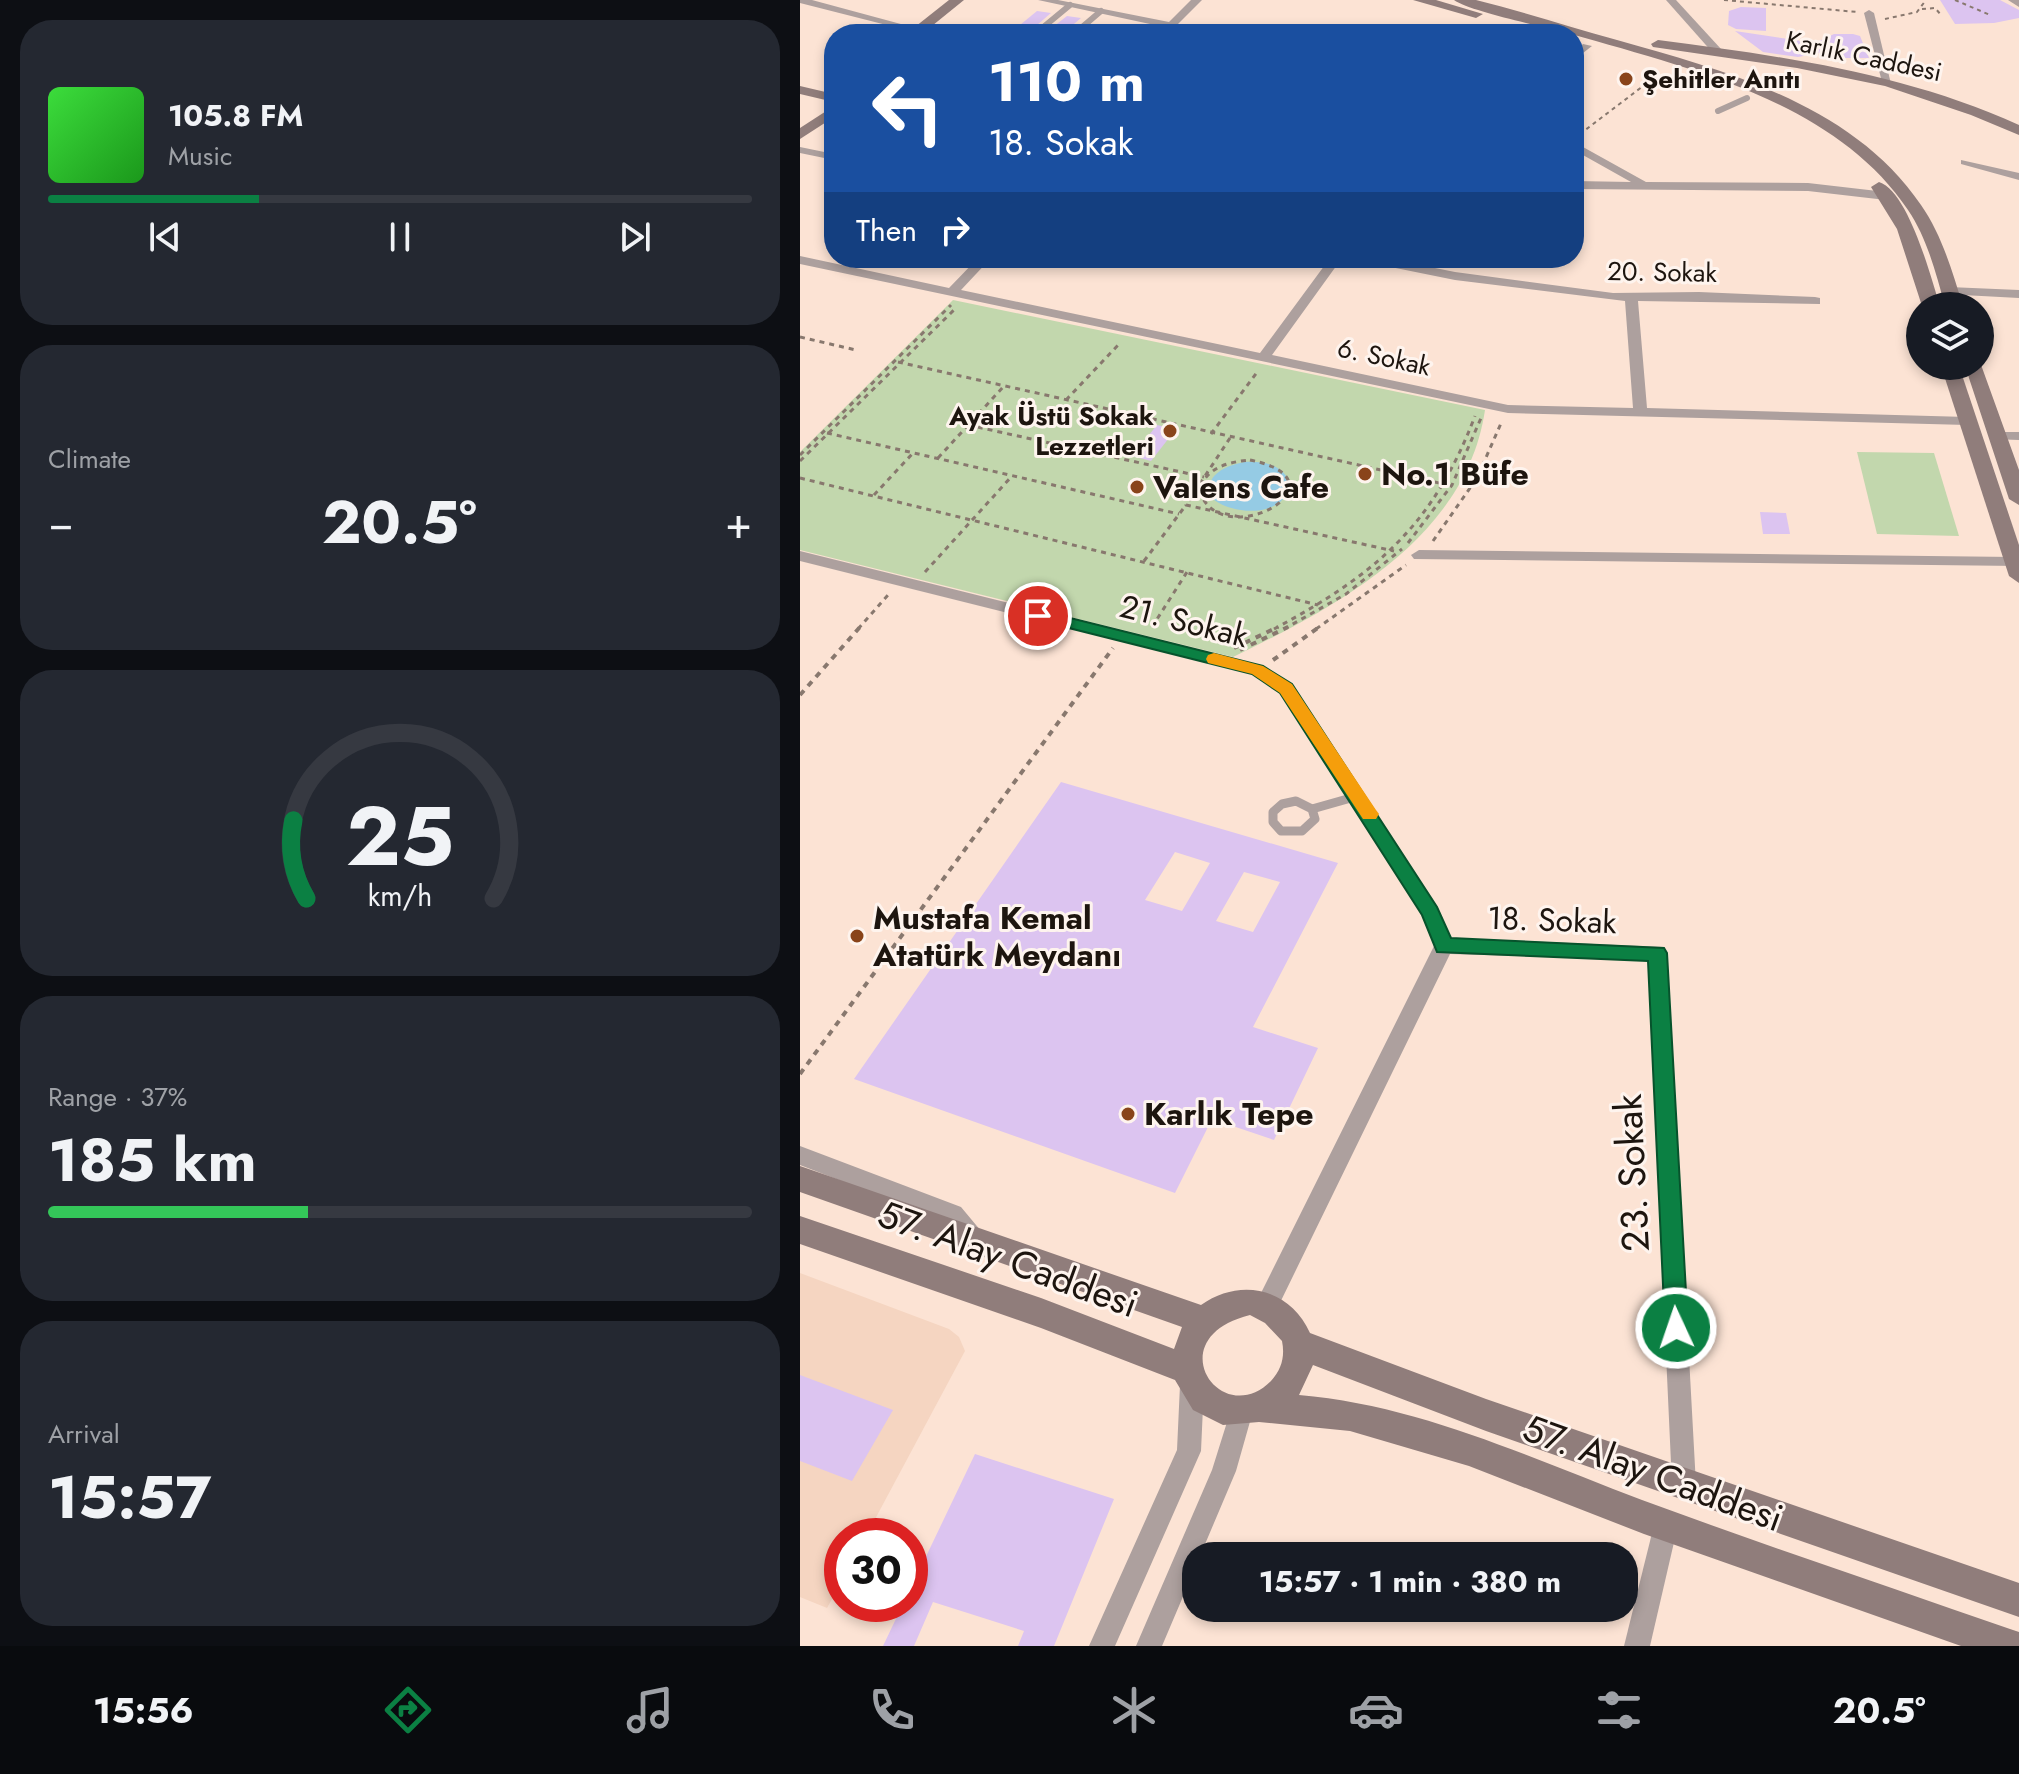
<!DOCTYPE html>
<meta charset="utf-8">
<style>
body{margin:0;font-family:Jost,sans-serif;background:#242831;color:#f1f3f6;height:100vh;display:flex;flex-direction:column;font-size:30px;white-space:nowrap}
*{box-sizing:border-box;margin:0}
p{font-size:26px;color:#9ea1a6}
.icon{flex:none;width:44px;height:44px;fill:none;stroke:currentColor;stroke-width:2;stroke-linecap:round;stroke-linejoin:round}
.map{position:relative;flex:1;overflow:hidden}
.drawer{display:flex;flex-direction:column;gap:20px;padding:20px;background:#0d0f14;width:800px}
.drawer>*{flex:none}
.hud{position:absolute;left:24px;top:24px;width:760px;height:244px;border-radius:32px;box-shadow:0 4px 12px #0003;background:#1a4fa0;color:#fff;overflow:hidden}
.fabs{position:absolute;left:1106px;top:292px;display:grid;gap:16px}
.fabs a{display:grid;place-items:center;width:88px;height:88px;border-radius:50%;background:#171b24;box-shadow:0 4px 12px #0003;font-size:40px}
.speed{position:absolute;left:24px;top:1518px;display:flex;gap:16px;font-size:40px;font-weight:700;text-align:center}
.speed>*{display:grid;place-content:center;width:104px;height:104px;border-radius:50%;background:#171b24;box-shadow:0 4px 12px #0003;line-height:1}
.speed .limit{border:12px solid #d22;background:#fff;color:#111}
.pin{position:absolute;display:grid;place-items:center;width:68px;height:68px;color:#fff;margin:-34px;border:4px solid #fff;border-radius:50%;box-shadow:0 2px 8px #0007}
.me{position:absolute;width:88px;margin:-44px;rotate:357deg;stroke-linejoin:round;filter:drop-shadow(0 0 6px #0008)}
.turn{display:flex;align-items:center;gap:28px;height:168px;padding:0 32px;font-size:36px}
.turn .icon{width:104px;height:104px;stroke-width:2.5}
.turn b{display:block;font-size:56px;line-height:68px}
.then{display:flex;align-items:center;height:76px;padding:0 32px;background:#0003;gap:16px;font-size:30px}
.big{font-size:60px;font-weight:700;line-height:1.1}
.drawer .widget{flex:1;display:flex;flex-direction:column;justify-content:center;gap:12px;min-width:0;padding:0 28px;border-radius:32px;background:#242831}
.drawer .dial{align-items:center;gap:0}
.dial svg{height:208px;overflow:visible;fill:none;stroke:#363941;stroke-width:7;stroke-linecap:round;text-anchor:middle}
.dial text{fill:#f1f3f6;stroke:none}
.song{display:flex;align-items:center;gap:24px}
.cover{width:96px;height:96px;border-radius:12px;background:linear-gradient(135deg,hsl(120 70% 55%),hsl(120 70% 35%))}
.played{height:8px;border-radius:4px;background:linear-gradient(90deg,#0b8043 30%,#363941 30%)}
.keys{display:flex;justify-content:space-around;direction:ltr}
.heat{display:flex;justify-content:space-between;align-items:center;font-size:44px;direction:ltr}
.charge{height:12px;border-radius:6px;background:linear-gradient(90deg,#34c759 37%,#363941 0)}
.trip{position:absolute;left:382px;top:1542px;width:456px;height:80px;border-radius:32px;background:#171b24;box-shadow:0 4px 12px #0003;font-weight:700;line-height:80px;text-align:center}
.menu{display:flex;height:128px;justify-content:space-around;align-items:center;background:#090b0e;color:#9ea1a6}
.menu .icon{width:56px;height:56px}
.menu .current{color:#0b8043}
.menu b{font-size:36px;color:#f1f3f6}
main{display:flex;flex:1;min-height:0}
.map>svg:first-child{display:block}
.built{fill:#f5d5c1}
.green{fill:#c2d7ad}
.water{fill:#95cbe4}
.building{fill:#dcc4f0;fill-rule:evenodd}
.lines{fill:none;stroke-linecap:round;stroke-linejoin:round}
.path-far2{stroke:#88786e;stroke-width:2;stroke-dasharray:4 4;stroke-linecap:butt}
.path-far1{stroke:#88786e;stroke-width:3;stroke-dasharray:5 5;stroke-linecap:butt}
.path{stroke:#88786e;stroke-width:4;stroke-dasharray:6 6;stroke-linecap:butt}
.lane-far1{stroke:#ada09e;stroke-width:6}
.lane{stroke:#ada09e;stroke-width:9}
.street{fill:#ada09e;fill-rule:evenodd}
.secondary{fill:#907d7b;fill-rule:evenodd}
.route{fill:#0b8043;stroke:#07532c;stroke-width:2}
.slow{fill:#f59e0b}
.poi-dot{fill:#89441a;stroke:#fef4ee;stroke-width:3}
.labels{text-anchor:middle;stroke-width:6;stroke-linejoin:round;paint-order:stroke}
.far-street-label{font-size:26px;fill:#1d150f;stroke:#fef4ee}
.far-poi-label{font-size:26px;font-weight:bold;fill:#1d150f;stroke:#fef4ee;text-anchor:start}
.poi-label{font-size:32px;font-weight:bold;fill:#1d150f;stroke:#fef4ee;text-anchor:start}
.street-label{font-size:32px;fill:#1d150f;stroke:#fef4ee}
.near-street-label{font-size:38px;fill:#1d150f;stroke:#fef4ee}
</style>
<main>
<section class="drawer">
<div class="widget">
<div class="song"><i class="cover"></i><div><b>105.8 FM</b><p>Music</p></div></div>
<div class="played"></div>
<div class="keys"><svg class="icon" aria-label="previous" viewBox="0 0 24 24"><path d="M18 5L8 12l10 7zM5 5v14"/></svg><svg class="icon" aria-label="pause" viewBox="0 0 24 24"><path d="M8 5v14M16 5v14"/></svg><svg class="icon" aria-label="next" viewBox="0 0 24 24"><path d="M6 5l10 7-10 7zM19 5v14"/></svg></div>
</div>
<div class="widget"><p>Climate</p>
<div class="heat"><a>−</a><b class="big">20.5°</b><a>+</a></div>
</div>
<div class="widget dial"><svg viewBox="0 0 100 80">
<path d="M14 69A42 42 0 1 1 86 69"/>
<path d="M14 69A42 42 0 0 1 9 39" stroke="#0b8043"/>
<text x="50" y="56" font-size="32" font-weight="700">25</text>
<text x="50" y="72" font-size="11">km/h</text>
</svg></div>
<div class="widget"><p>Range · 37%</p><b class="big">185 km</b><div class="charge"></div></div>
<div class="widget"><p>Arrival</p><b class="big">15:57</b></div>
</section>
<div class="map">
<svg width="1219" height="1646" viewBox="0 0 1219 1646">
<rect width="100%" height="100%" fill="#fce3d4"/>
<path class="built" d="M0 1273 149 1329 159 1337 165 1351 66 1536H42V1581L27 1608 0 1597Z"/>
<g class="green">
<path d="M153 300 685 410C666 538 538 606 433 657L0 550V452Z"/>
<path d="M1057 452 1134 453 1159 536 1077 534Z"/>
</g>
<path class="water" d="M444 462C463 461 482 464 490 483 486 518 434 516 413 499 401 476 425 466 444 462Z"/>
<g class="building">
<path d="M1140 0H1200L1219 10V18L1194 23 1155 24Z"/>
<path d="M941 7 966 8V31L936 29 928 25 929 11Z"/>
<path d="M237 11 251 13 229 32 214 30Z"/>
<path d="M267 16 281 18 262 34H244Z"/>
<path d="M935 31 1015 43 1034 34H1053L1060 36 1069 58H1038L1024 52 998 57 963 52Z"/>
<path d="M357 425 376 429 351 461 332 456Z"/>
<path d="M960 512 986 513 990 534H963Z"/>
<path d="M261 782 538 863 453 1027 518 1048 474 1140 412 1119 375 1193 54 1079ZM375 852 410 863 382 911 345 900ZM444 872 480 882 453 932 416 921Z"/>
<path d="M0 1375 93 1410 52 1481 0 1461Z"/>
<path d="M175 1454 314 1499 254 1646H218L224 1631 133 1602 114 1646H83L103 1604H110V1590Z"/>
</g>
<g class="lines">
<g class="path-far2">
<path d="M924 0 1057 12"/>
<path d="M1155 0 1190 15"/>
<path d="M1122 9 1135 8 1142 16"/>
<path d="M1085 19 1117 12 1126 0"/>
<path d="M780 134 851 80"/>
</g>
<g class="path-far1">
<path d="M0 337 56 350"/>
<path d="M98 362 648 485"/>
<path d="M266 400 321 342"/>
<path d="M168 425 404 477"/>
<path d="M27 433 379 514"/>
<path d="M411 434 458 371"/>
<path d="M430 438 386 505 594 551"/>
<path d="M0 455 151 305"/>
<path d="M138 458 204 386"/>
<path d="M450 460C554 481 421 557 399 490 407 467 428 462 450 460Z"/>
<path d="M0 461 157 307"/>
<path d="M0 478 518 605"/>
<path d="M74 495 113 453"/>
<path d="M633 541 677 478 702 421"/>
<path d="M608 543 652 485 681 418"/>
<path d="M344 561 386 505"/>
<path d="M125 572 212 476"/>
<path d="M352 627 387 572"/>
<path d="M58 629 88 595"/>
<path d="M474 629C576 574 633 526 675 416"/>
<path d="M484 629 546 594 602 549"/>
<path d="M516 629 606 565"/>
</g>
<g class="path">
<path d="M434 648 478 627"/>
<path d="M440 650 488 627"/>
<path d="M473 660 519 627"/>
<path d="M0 695 60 627"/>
<path d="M0 1074 313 648"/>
</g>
<g class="lane-far1">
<path d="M235 34 270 5"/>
<path d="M274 34 301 11"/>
<path d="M918 111 947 98"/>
</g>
<g class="lane">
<path d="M496 801 512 809 515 819 502 831H481L473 822V812L482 804Z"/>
<path d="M512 809 558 796"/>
</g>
<g class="street">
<path d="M0 0H12L123 30 118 33 0 3Z"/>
<path d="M238 0H258L369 22 391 0H402L378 24 421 34H400L373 29 366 33 361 30 364 27Z"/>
<path d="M866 0H876L921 49V53H913Z"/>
<path d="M1208 0H1219V7Z"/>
<path d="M1069 10 1074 13 1091 84 1082 82 1064 13Z"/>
<path d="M783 44 792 46 774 60V52Z"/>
<path d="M774 142 846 182 1008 183 1086 192 1092 196 1086 200 1008 191 774 189V181L831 182 774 150Z"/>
<path d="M0 147 34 154V160L0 153Z"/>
<path d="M1161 160 1219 173V180L1161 164Z"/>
<path d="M0 256 149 288 178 258H191L161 290 460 353 530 258H542L472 355 708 405 833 408 825 301 655 280 566 262 560 258H585L655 272 813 293 899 292 1015 297 1020 298V304L838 301 847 408 1167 417 1174 421 1167 425 708 413 0 264Z"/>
<path d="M1149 287 1219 290V298L1144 294V288Z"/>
<path d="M1197 432H1219V440L1192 439 1190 436Z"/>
<path d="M619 550 1214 557 1219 558V566L614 559 611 555Z"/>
<path d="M0 551 463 666 492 684 638 908 651 938 864 947 867 953 896 1485 893 1494 884 1497 875 1494 872 1485 848 960 650 954 475 1313 467 1316 459 1313 456 1305 459 1297 634 946 623 915 480 692 452 674 0 561Z"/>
<path d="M0 1146 161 1207 186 1237 183 1244 175 1247 167 1244 145 1221 0 1165Z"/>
<path d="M392 1373 400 1377 404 1385 401 1451 315 1646H289L377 1450 380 1385 384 1377Z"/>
<path d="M441 1399 449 1403 453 1411 436 1471 400 1556H396V1566L362 1646H336L412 1470 433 1403Z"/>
<path d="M866 1513 875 1516 878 1525 850 1646H824L854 1525 857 1516Z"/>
</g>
<g class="secondary">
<path d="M149 0H164L122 34H106Z"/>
<path d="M613 0H636L683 14 676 18Z"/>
<path d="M654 0H676C724 12 770 27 817 40 927 71 1053 105 1121 205 1142 235 1152 271 1163 306H1145C1136 273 1127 238 1108 210 1035 101 885 67 771 34 746 27 671 12 654 0Z"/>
<path d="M858 40C982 56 1104 73 1219 125V135L1171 115 1085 86 997 68 853 47 851 44Z"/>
<path d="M0 86 34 94V102L0 94Z"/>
<path d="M34 106V117L0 139V128Z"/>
<path d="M1079 182C1109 192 1131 278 1140 306H1122L1097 229 1071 187Z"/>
<path d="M1180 362 1219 470V505L1209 499 1165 366H1180Z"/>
<path d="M1141 366H1159L1219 545V583L1209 576Z"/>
<path d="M0 1166 401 1305C440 1277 490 1288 510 1333L686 1399 1219 1583V1617L686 1431 513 1365 499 1395C619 1405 730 1458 842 1500 964 1545 1087 1586 1210 1629L1219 1632V1646H1161L844 1534 669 1466 550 1431 459 1422 423 1425 393 1410 375 1380 241 1328 0 1244V1216L241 1298 374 1349 382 1327 0 1192ZM450 1315 465 1323 482 1341C485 1356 482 1369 471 1381 421 1431 357 1338 450 1315Z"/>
</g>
</g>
<path class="route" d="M238 610 463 666 492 684 637 907 651 938 864 948 867 953 888 1328 884 1336 876 1340 868 1336 865 1328 848 961 637 952 622 915 480 693 452 674 233 619 230 616Z"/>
<path class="slow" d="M414 653 463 666 492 684 576 810 579 814 576 819H563L480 693 452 674 408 663 406 659 408 655Z"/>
<g class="poi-dot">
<circle cx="826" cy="79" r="8"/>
<circle cx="370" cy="431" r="8"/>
<circle cx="565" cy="474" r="8"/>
<circle cx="337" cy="487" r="8"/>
<circle cx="57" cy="936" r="8"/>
<circle cx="328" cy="1114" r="8"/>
</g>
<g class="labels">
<g class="far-street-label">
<text transform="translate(1064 56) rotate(12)" y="9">Karlık Caddesi</text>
<text transform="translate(862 272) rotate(1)" y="9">20. Sokak</text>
<text transform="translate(584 357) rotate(12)" y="9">6. Sokak</text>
</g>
<g class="far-poi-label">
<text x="842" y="88">Şehitler Anıtı</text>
<text x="354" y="425" text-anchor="end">Ayak Üstü Sokak<tspan x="354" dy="30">Lezzetleri</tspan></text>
</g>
<g class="poi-label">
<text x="581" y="485">No.1 Büfe</text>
<text x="353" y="498">Valens Cafe</text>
<text x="73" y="929">Mustafa Kemal<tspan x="73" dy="37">Atatürk Meydanı</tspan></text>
<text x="344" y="1125">Karlık Tepe</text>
</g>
<g class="street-label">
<text transform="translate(384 621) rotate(14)" y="11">21. Sokak</text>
<text transform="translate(752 920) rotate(2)" y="11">18. Sokak</text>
</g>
<g class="near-street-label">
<text transform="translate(832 1173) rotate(-93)" y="13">23. Sokak</text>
<text transform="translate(208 1259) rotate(20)" y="13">57. Alay Caddesi</text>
<text transform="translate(853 1473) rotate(20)" y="13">57. Alay Caddesi</text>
</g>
</g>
</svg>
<div class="fabs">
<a><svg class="icon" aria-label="layers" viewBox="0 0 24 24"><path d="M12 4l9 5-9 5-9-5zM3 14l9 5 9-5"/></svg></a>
</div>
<div class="speed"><div class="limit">30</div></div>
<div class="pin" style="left:238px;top:616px;background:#d93025"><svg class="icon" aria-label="arrive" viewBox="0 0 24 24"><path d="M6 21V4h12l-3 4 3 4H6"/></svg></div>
<svg class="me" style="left:876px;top:1328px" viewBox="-20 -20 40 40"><circle r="17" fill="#0b8043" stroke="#fff" stroke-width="3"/><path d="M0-11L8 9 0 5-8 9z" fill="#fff"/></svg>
<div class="trip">15:57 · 1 min · 380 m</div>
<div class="hud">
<div class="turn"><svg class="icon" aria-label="left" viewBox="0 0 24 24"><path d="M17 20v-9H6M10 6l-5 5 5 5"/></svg><div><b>110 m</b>18. Sokak</div></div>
<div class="then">Then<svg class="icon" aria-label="right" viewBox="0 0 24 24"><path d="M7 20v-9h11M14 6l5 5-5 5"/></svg></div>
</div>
</div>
</main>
<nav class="menu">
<b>15:56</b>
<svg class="icon current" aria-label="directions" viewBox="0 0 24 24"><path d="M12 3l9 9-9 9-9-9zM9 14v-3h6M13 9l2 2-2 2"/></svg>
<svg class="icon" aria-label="music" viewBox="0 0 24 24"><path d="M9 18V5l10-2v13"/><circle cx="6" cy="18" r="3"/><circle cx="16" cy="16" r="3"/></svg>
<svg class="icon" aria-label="phone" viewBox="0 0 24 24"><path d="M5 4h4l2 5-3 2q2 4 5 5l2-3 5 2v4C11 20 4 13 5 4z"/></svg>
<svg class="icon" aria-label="climate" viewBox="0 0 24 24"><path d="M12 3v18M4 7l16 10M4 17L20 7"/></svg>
<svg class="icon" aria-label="car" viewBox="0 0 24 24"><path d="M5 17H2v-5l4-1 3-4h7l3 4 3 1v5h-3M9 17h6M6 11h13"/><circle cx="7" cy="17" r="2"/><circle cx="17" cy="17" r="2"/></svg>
<svg class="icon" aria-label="filters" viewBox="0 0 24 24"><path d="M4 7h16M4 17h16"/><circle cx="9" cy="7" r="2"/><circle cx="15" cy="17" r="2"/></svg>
<b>20.5°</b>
</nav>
